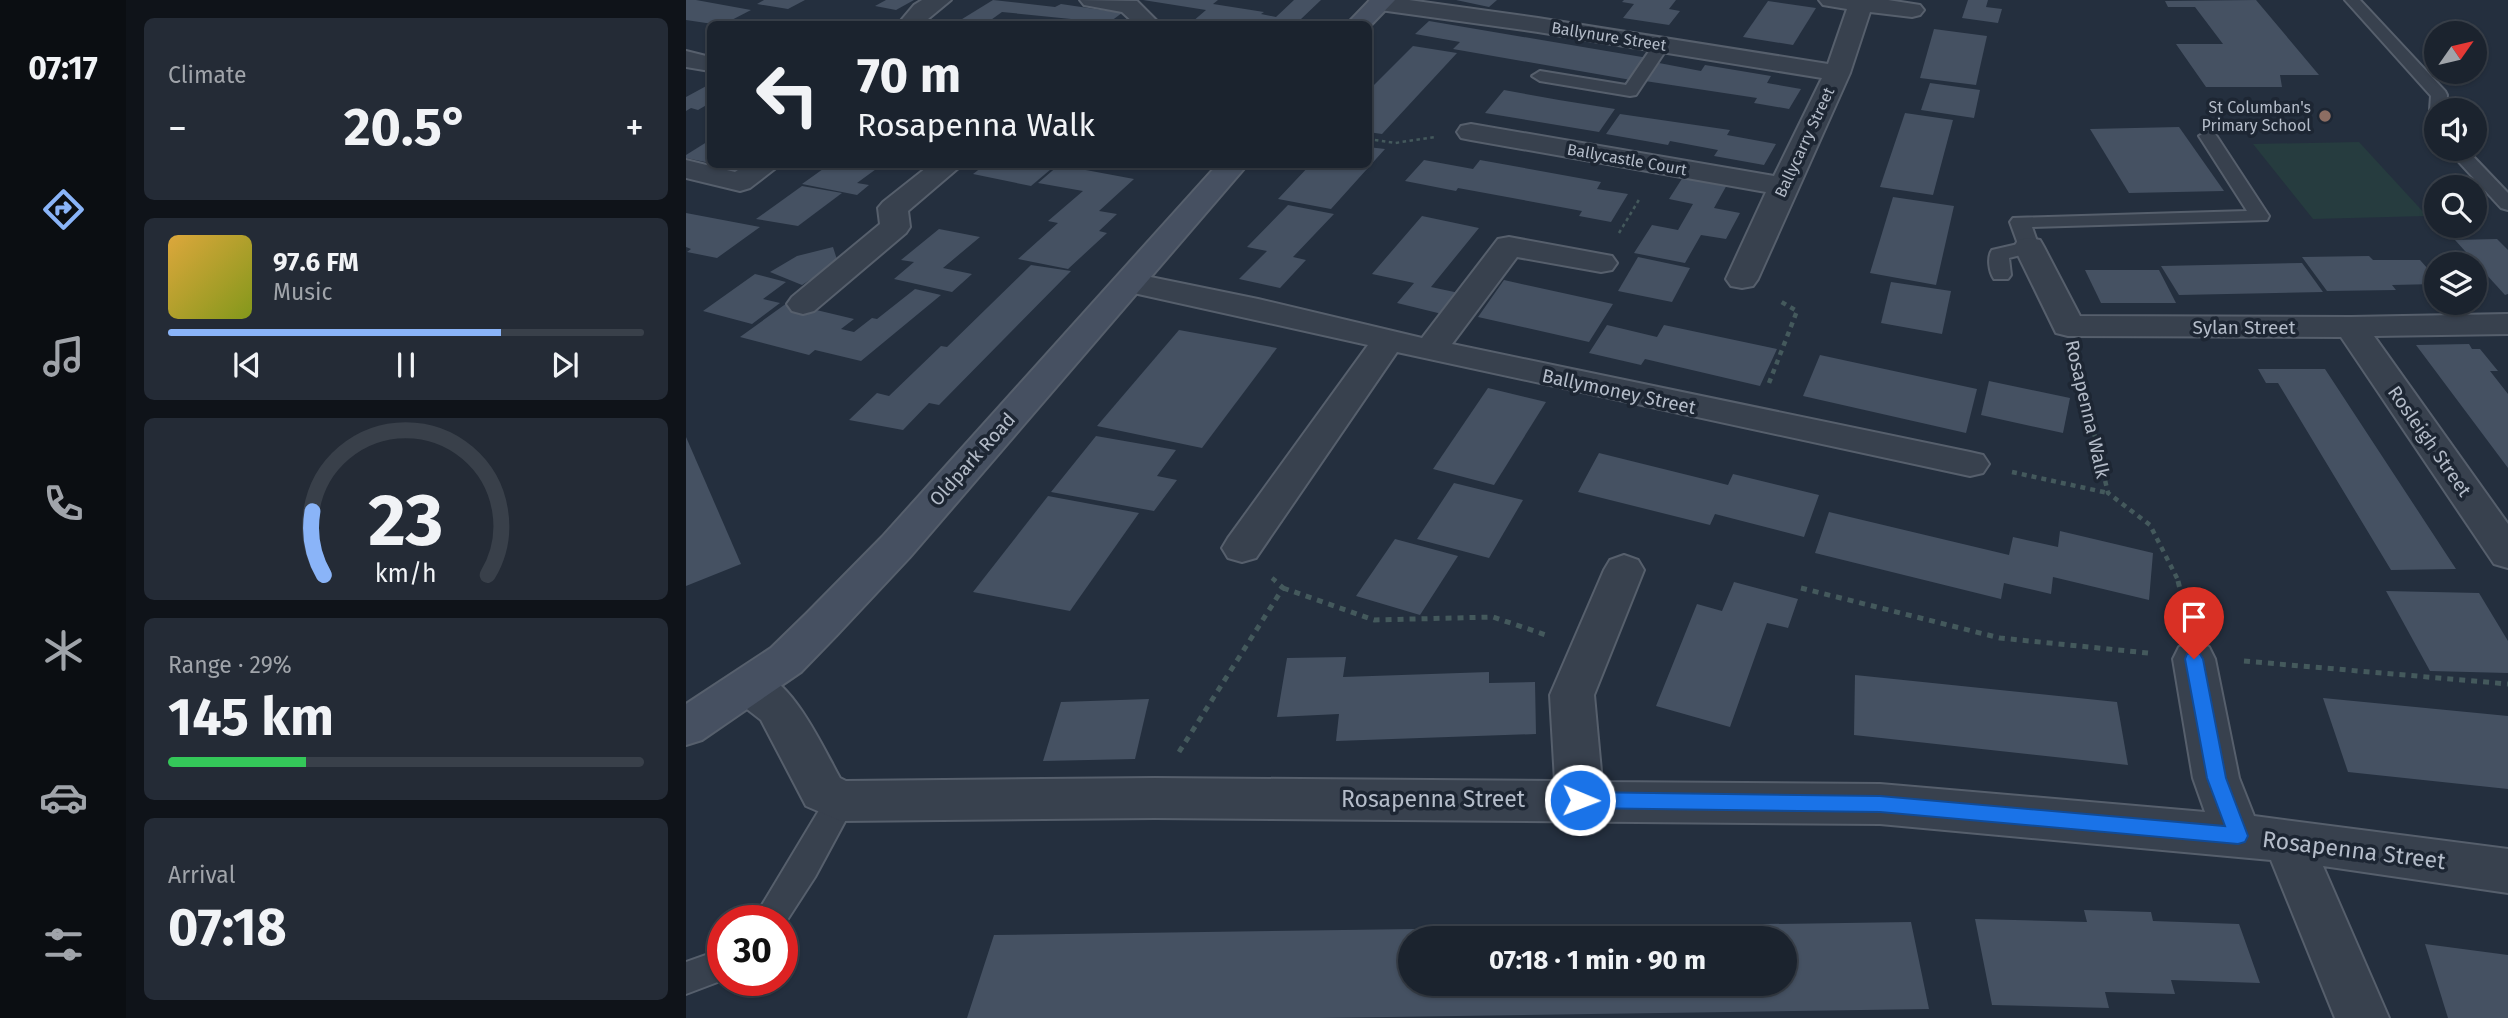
<!DOCTYPE html>
<meta charset="utf-8">
<style>
body{margin:0;font-family:"Fira Sans",sans-serif;background:#242b36;color:#f1f3f6;height:100vh;display:flex;flex-direction:column;font-size:26px;white-space:nowrap}
*{box-sizing:border-box;margin:0}
p{font-size:23px;color:#a0a4aa}
.icon{flex:none;width:38px;height:38px;fill:none;stroke:currentColor;stroke-width:2;stroke-linecap:round;stroke-linejoin:round}
.map{position:relative;flex:1;overflow:hidden}
.panel{display:flex;flex-direction:column;gap:18px;padding:18px;background:#0f1319;width:560px}
.panel>*{flex:none}
.hud{position:absolute;left:21px;top:21px;width:665px;height:147px;border-radius:10px;box-shadow:0 2px 5px #0004,0 0 0 2px #39404a;background:#1b232e;color:#f1f3f6;overflow:hidden}
.needle{width:46px;rotate:56deg}
.buttons{position:absolute;left:1738px;top:21px;display:grid;gap:14px}
.buttons a{display:grid;place-items:center;width:63px;height:63px;border-radius:50%;background:#1b232e;box-shadow:0 2px 5px #0004,0 0 0 2px #39404a;font-size:35px}
.speed{position:absolute;left:21px;top:905px;display:flex;gap:14px;font-size:35px;font-weight:700;text-align:center}
.speed>*{display:grid;place-content:center;width:91px;height:91px;border-radius:50%;background:#1b232e;box-shadow:0 2px 5px #0004,0 0 0 2px #39404a;line-height:1}
.speed .limit{border:10px solid #d22;background:#fff;color:#111}
.pin{position:absolute;display:grid;place-items:center;width:60px;height:60px;color:#fff;margin:-72px -30px;border-radius:50% 50% 50% 0;rotate:-45deg;box-shadow:0 0 7px #0007}
.pin .icon{rotate:45deg}
.me{position:absolute;width:77px;margin:-38px;rotate:91deg;stroke-linejoin:round;filter:drop-shadow(0 0 5px #0008)}
.turn{display:flex;align-items:center;gap:24px;height:147px;padding:0 35px;font-size:32px}
.turn .icon{width:91px;height:91px;stroke-width:2.5}
.turn b{display:block;font-size:49px;line-height:60px}
.big{font-size:52px;font-weight:700;line-height:1.1}
.panel .tile{flex:1;display:flex;flex-direction:column;justify-content:center;gap:10px;min-width:0;padding:0 24px;border-radius:10px;background:#242b36}
.panel .dial{align-items:center;gap:0}
.dial svg{height:182px;overflow:visible;fill:none;stroke:#39404a;stroke-width:7;stroke-linecap:round;text-anchor:middle}
.dial text{fill:#f1f3f6;stroke:none}
.song{display:flex;align-items:center;gap:21px}
.cover{width:84px;height:84px;border-radius:10px;background:linear-gradient(135deg,hsl(40 70% 55%),hsl(70 70% 35%))}
.played{height:7px;border-radius:4px;background:linear-gradient(90deg,#8ab4f8 70%,#39404a 70%)}
.keys{display:flex;justify-content:space-around;direction:ltr}
.heat{display:flex;justify-content:space-between;align-items:center;font-size:38px;direction:ltr}
.charge{height:10px;border-radius:5px;background:linear-gradient(90deg,#34c759 29%,#39404a 0)}
.trip{position:absolute;left:712px;top:926px;width:399px;height:70px;border-radius:35px;background:#1b232e;box-shadow:0 2px 5px #0004,0 0 0 2px #39404a;font-weight:700;line-height:70px;text-align:center}
main{display:flex;flex:1;min-height:0}
.dock{display:flex;flex-direction:column;width:126px;justify-content:space-around;align-items:center;background:#0b0e12;color:#a0a4aa}
.dock .icon{width:49px;height:49px}
.dock .current{color:#8ab4f8}
.dock b{font-size:32px;color:#f1f3f6}
.map>svg:first-child{display:block}
.green{fill:#263c3f}
.building{fill:#455162;fill-rule:evenodd}
.lines{fill:none;stroke-linecap:round;stroke-linejoin:round}
.service-casing{stroke:#565f6c;stroke-width:4}
.minor-casing{stroke:#565f6c;stroke-width:4}
.secondary-casing{stroke:#565f6c;stroke-width:4}
.path-far2{stroke:#44595c;stroke-width:2.5;stroke-dasharray:3.5 3.5;stroke-linecap:butt}
.path-far1{stroke:#44595c;stroke-width:4.5;stroke-dasharray:5 5;stroke-linecap:butt}
.path{stroke:#44595c;stroke-width:5;stroke-dasharray:6 6;stroke-linecap:butt}
.service{fill:#38414e;fill-rule:evenodd}
.minor{fill:#38414e;fill-rule:evenodd}
.secondary{fill:#465061;fill-rule:evenodd}
.route{fill:#1a73e8;stroke:#114b97;stroke-width:2}
.education-dot{fill:#8d6e63;stroke:#1d2633;stroke-width:2.5}
.labels{text-anchor:middle;stroke-width:7;stroke-linejoin:round;paint-order:stroke}
.far-street-label{font-size:16px;fill:#b4bcc9;stroke:#1d2633}
.far-poi-label{font-size:16px;fill:#b4bcc9;stroke:#1d2633;text-anchor:end}
.street-label{font-size:19px;fill:#b4bcc9;stroke:#1d2633}
.near-street-label{font-size:23px;fill:#b4bcc9;stroke:#1d2633}
</style>
<main>
<nav class="dock">
<b>07:17</b>
<svg class="icon current" aria-label="directions" viewBox="0 0 24 24"><path d="M12 3l9 9-9 9-9-9zM9 14v-3h6M13 9l2 2-2 2"/></svg>
<svg class="icon" aria-label="music" viewBox="0 0 24 24"><path d="M9 18V5l10-2v13"/><circle cx="6" cy="18" r="3"/><circle cx="16" cy="16" r="3"/></svg>
<svg class="icon" aria-label="phone" viewBox="0 0 24 24"><path d="M5 4h4l2 5-3 2q2 4 5 5l2-3 5 2v4C11 20 4 13 5 4z"/></svg>
<svg class="icon" aria-label="climate" viewBox="0 0 24 24"><path d="M12 3v18M4 7l16 10M4 17L20 7"/></svg>
<svg class="icon" aria-label="car" viewBox="0 0 24 24"><path d="M5 17H2v-5l4-1 3-4h7l3 4 3 1v5h-3M9 17h6M6 11h13"/><circle cx="7" cy="17" r="2"/><circle cx="17" cy="17" r="2"/></svg>
<svg class="icon" aria-label="filters" viewBox="0 0 24 24"><path d="M4 7h16M4 17h16"/><circle cx="9" cy="7" r="2"/><circle cx="15" cy="17" r="2"/></svg>
</nav>
<section class="panel">
<div class="tile"><p>Climate</p>
<div class="heat"><a>−</a><b class="big">20.5°</b><a>+</a></div>
</div>
<div class="tile">
<div class="song"><i class="cover"></i><div><b>97.6 FM</b><p>Music</p></div></div>
<div class="played"></div>
<div class="keys"><svg class="icon" aria-label="previous" viewBox="0 0 24 24"><path d="M18 5L8 12l10 7zM5 5v14"/></svg><svg class="icon" aria-label="pause" viewBox="0 0 24 24"><path d="M8 5v14M16 5v14"/></svg><svg class="icon" aria-label="next" viewBox="0 0 24 24"><path d="M6 5l10 7-10 7zM19 5v14"/></svg></div>
</div>
<div class="tile dial"><svg viewBox="0 0 100 80">
<path d="M14 69A42 42 0 1 1 86 69"/>
<path d="M14 69A42 42 0 0 1 9 41" stroke="#8ab4f8"/>
<text x="50" y="56" font-size="32" font-weight="700">23</text>
<text x="50" y="72" font-size="11">km/h</text>
</svg></div>
<div class="tile"><p>Range · 29%</p><b class="big">145 km</b><div class="charge"></div></div>
<div class="tile"><p>Arrival</p><b class="big">07:18</b></div>
</section>
<div class="map">
<svg width="1822" height="1018" viewBox="0 0 1822 1018">
<rect width="100%" height="100%" fill="#242f3e"/>
<path class="green" d="M1673 142 1741 216 1627 219 1567 144Z"/>
<g class="building">
<path d="M0 0H10L65 10 38 24H27L0 20Z"/>
<path d="M78 0H119L102 9 71 4Z"/>
<path d="M200 0H228L210 10 189 6Z"/>
<path d="M307 0 369 7 375 4 436 13 421 24H389L395 20 316 12 302 22 310 24H268Z"/>
<path d="M457 0H532L527 4 578 12 575 14 590 17 608 0H635L614 20 618 21 614 24 506 22 520 10Z"/>
<path d="M770 0H811L803 7Z"/>
<path d="M938 0H990L983 9 994 11 983 25 937 18 948 4 936 2Z"/>
<path d="M1282 0H1302L1300 7 1316 9 1312 23 1276 18Z"/>
<path d="M1570 0 1633 75H1594L1596 87H1520L1490 44H1537L1509 7H1482L1479 1Z"/>
<path d="M1082 1 1130 8 1107 45 1057 37Z"/>
<path d="M110 19 128 22 134 19 161 24H99Z"/>
<path d="M743 21 962 58 945 80 767 49 774 42 729 34Z"/>
<path d="M1248 29 1301 36 1290 85 1234 78Z"/>
<path d="M727 46 771 53 696 134 682 132V91Z"/>
<path d="M973 63 1015 71 1019 65 1085 76 1081 83 1115 89 1103 109 1068 103 1071 98 959 81Z"/>
<path d="M1244 83 1294 90 1288 118 1235 110Z"/>
<path d="M24 84V103L12 110 5 108 0 111V97Z"/>
<path d="M818 90 873 100 929 109 913 132 799 113Z"/>
<path d="M1219 113 1267 120 1247 195 1194 187Z"/>
<path d="M934 114 1044 130 1041 135 1090 144 1078 165 1028 156 1032 150 984 141 982 145 920 134Z"/>
<path d="M1493 127 1538 191 1443 193 1404 129Z"/>
<path d="M24 140V163L0 158V155Z"/>
<path d="M682 147 699 149 645 209 592 199 625 164H682Z"/>
<path d="M738 160 787 169 794 160 915 182 911 189 942 194 925 222 893 216 896 211 772 188 770 191 719 181Z"/>
<path d="M144 164H197L171 183 183 185 171 195 116 184Z"/>
<path d="M300 164H371L345 186 287 174Z"/>
<path d="M373 165 448 179 413 211 431 214 413 231 421 233 382 269 332 259 372 223 362 221 397 191 352 183Z"/>
<path d="M999 174 1042 183 1028 208 1054 213 1040 239 1015 235 999 263 948 253 966 225 992 230 1007 204 983 199Z"/>
<path d="M116 186 156 193 112 226 70 219Z"/>
<path d="M1207 197 1268 206 1250 285 1184 273Z"/>
<path d="M602 205 648 214 607 257 620 260 594 288 553 279 581 251 561 247Z"/>
<path d="M0 213 74 227 31 258 1 252 5 249 0 247Z"/>
<path d="M736 216 793 228 745 287 773 293 756 314 711 303 728 283 686 274Z"/>
<path d="M253 229 294 237 257 268 286 274 266 292 208 279 228 262 215 260Z"/>
<path d="M1811 239 1822 250V294L1819 295 1769 240Z"/>
<path d="M147 247 154 269 133 274 116 285 84 272 111 256Z"/>
<path d="M1683 256 1687 260H1734L1750 278V284L1706 285 1710 290 1641 291 1616 257Z"/>
<path d="M952 257 1004 268 986 302 932 291Z"/>
<path d="M1616 263 1637 292 1493 295 1475 266Z"/>
<path d="M345 265 385 271 253 405 243 403 217 430 163 420 191 393 203 396 255 346 261 347Z"/>
<path d="M1399 270H1473L1490 303H1415Z"/>
<path d="M69 274 100 282 77 299 94 303 66 324 17 311Z"/>
<path d="M818 280 854 288 927 304 903 342 792 317Z"/>
<path d="M1205 282 1265 291 1256 334 1195 323Z"/>
<path d="M229 289 255 295 175 361 129 350 123 355 54 337 101 303 168 319 155 329 168 332 186 318 191 319Z"/>
<path d="M921 325 971 337 978 325 1091 349 1074 386 959 359 955 365 903 353Z"/>
<path d="M493 330 591 348 516 448 411 426Z"/>
<path d="M1783 344 1786 349H1794L1812 371H1804L1822 394V468L1730 345Z"/>
<path d="M1134 355 1291 389 1280 433 1117 396Z"/>
<path d="M1572 369H1639L1770 569 1705 570 1592 383H1580Z"/>
<path d="M1303 381 1384 398 1377 433 1295 415Z"/>
<path d="M802 388 860 402 808 485 747 469Z"/>
<path d="M410 436 490 450 471 476 491 480 468 511 365 492Z"/>
<path d="M0 437 55 564 0 586Z"/>
<path d="M913 453 1042 485 1047 474 1133 495 1118 537 1029 514 1024 525 892 492Z"/>
<path d="M768 483 837 500 803 558 731 539Z"/>
<path d="M362 496 453 513 384 611 287 592Z"/>
<path d="M1143 512 1323 555 1327 537 1372 547 1374 531 1467 553 1463 600 1367 577 1365 594 1318 583 1315 599 1129 553Z"/>
<path d="M709 539 772 556 734 615 670 596Z"/>
<path d="M1048 582 1112 599 1102 628 1081 623 1044 727 970 706 1011 604 1036 611Z"/>
<path d="M1700 591 1793 593 1822 641V673L1744 671Z"/>
<path d="M660 657 657 677 803 672V683L849 682 850 734 650 741 653 714 591 717 601 658Z"/>
<path d="M1169 675 1431 702 1442 765 1168 735Z"/>
<path d="M1637 698 1822 716V789L1662 772Z"/>
<path d="M463 699 449 759 357 761 375 702Z"/>
<path d="M1398 910 1465 912 1467 921 1553 924 1574 983 1485 980 1489 994 1419 992 1423 1008 1306 1005 1289 919 1401 922Z"/>
<path d="M1225 922 1243 1009 633 1018H281L308 935ZM724 938H1099V984H724Z"/>
<path d="M1739 944 1822 955V1018H1762Z"/>
</g>
<g class="lines">
<g class="service-casing">
<g id="service">
<path d="M1659 0H1674L1759 91 1761 95 1760 110H1750V115L1746 114 1744 110 1745 96Z"/>
<path d="M976 39 984 44 950 95 944 96 854 81 846 76 854 71 940 85 970 41Z"/>
<path d="M1522 131 1528 132 1583 216 1581 220 1346 227 1353 247 1350 251 1323 258 1325 275 1322 279H1308C1303 272 1301 257 1306 250L1332 244 1324 222 1327 218 1561 211 1513 136Z"/>
<path d="M1761 149H1780L1822 193V210L1815 208Z"/>
<path d="M155 788 166 792 170 801 129 877 96 928V920H67L144 792Z"/>
<path d="M37 949V980L0 994V962Z"/>
</g>
</g>
<g class="minor-casing">
<g id="minor">
<path d="M236 0H265L236 24H212L228 5Z"/>
<path d="M394 0 451 1 474 24H449L436 12 398 5Z"/>
<path d="M684 0H723L852 18 1142 64 1161 9 1137 5 1133 0H1202L1234 5 1238 10 1234 15 1226 17 1184 12 1164 73 1072 279 1067 286 1056 288 1045 286 1040 279 1080 192 785 140 775 138 771 132 775 126 785 124 1088 176 1136 78 852 32 694 10 686 8 682 3Z"/>
<path d="M0 51 24 57V71L0 67Z"/>
<path d="M0 160 49 172 61 164H95L64 188 54 191 0 178Z"/>
<path d="M245 164H277L222 211 224 227 220 233 128 311 117 314 106 311 101 304 106 297 194 224 192 208 197 202Z"/>
<path d="M823 237 915 254 926 256 931 263 926 270 915 272 831 257 766 344 1284 452 1297 455 1303 464 1297 473 1284 476 711 352 570 558 556 562 542 558 536 548 542 538 682 345 434 290 429 283 434 276 445 273 572 299 736 338 812 239Z"/>
<path d="M1343 238 1354 240 1358 247 1394 316 1665 317 1822 314V334L1688 336 1822 524V568L1808 564 1655 337 1382 336 1370 333 1328 247 1332 240Z"/>
<path d="M938 555 952 560 958 570 908 695 916 782 1194 784 1519 812 1507 778 1487 659 1493 647 1508 642 1523 647 1529 659 1553 778 1568 816 1822 849V893L1637 866 1703 1018H1649L1585 860 1194 824 469 818 155 821 120 806 75 720 48 699 41 687 48 675C52 673 59 670 63 670 103 670 137 748 154 778L160 781 469 778 869 781 864 695 918 570 924 560Z"/>
</g>
</g>
<g class="secondary-casing">
<g id="secondary">
<path d="M684 0H709L682 28V24H661Z"/>
<path d="M532 164H562L224 557 151 635 115 672 16 740 0 745V704L85 648 121 613 196 537Z"/>
</g>
</g>
<g class="path-far2">
<path d="M682 139 709 143 749 137"/>
<path d="M933 233 954 198"/>
</g>
<g class="path-far1">
<path d="M1392 364 1422 493 1464 525 1493 582"/>
<path d="M1083 383 1111 311 1092 300"/>
<path d="M1326 472 1422 493"/>
<path d="M586 578 591 582"/>
</g>
<g class="path">
<path d="M1492 581 1501 617"/>
<path d="M597 588 688 620 807 617 860 635"/>
<path d="M1115 588 1314 638 1462 653"/>
<path d="M1558 661 1822 684"/>
<path d="M493 752 597 588 589 581"/>
</g>
<use href="#service" class="service"/>
<use href="#minor" class="minor"/>
<use href="#secondary" class="secondary"/>
</g>
<path class="route" d="M1508 652 1514 654 1517 659 1540 778 1562 836 1559 842 1552 844 1194 812 894 808 887 806 884 800 887 794 894 792 1194 796 1539 826 1521 778 1499 659 1501 654Z"/>
<circle class="education-dot" cx="1639" cy="116" r="7"/>
<g class="labels">
<g class="far-street-label">
<text transform="translate(923 36) rotate(9)" y="6">Ballynure Street</text>
<text transform="translate(1118 142) rotate(-65)" y="6">Ballycarry Street</text>
<text transform="translate(941 159) rotate(10)" y="6">Ballycastle Court</text>
</g>
<g class="far-poi-label">
<text x="1625" y="113">St Columban's<tspan x="1625" dy="18">Primary School</tspan></text>
</g>
<g class="street-label">
<text x="1558" y="334">Sylan Street</text>
<text transform="translate(933 391) rotate(12)" y="7">Ballymoney Street</text>
<text transform="translate(1402 409) rotate(77)" y="7">Rosapenna Walk</text>
<text transform="translate(1744 441) rotate(55)" y="7">Rosleigh Street</text>
<text transform="translate(286 459) rotate(-48)" y="7">Oldpark Road</text>
</g>
<g class="near-street-label">
<text x="747" y="807">Rosapenna Street</text>
<text transform="translate(1668 850) rotate(7)" y="8">Rosapenna Street</text>
</g>
</g>
</svg>
<div class="buttons">
<a><svg class="needle" viewBox="-14 -14 28 28"><path d="M0-13l5 13h-10z" fill="#e53935"/><path d="M0 13l5-13h-10z" fill="#a0a4aa"/></svg></a>
<a><svg class="icon" aria-label="sound" viewBox="0 0 24 24"><path d="M4 9h4l5-4v14l-5-4H4zM17 9q2 3 0 6"/></svg></a>
<a><svg class="icon" aria-label="search" viewBox="0 0 24 24"><circle cx="10" cy="10" r="6"/><path d="M15 15l6 6"/></svg></a>
<a><svg class="icon" aria-label="layers" viewBox="0 0 24 24"><path d="M12 4l9 5-9 5-9-5zM3 14l9 5 9-5"/></svg></a>
</div>
<div class="speed"><div class="limit">30</div></div>
<div class="pin" style="left:1508px;top:659px;background:#d93025"><svg class="icon" aria-label="arrive" viewBox="0 0 24 24"><path d="M6 21V4h12l-3 4 3 4H6"/></svg></div>
<svg class="me" style="left:894px;top:800px" viewBox="-20 -20 40 40"><circle r="17" fill="#1a73e8" stroke="#fff" stroke-width="3"/><path d="M0-11L8 9 0 5-8 9z" fill="#fff"/></svg>
<div class="trip">07:18 · 1 min · 90 m</div>
<div class="hud">
<div class="turn"><svg class="icon" aria-label="left" viewBox="0 0 24 24"><path d="M17 20v-9H6M10 6l-5 5 5 5"/></svg><div><b>70 m</b>Rosapenna Walk</div></div>
</div>
</div>
</main>
